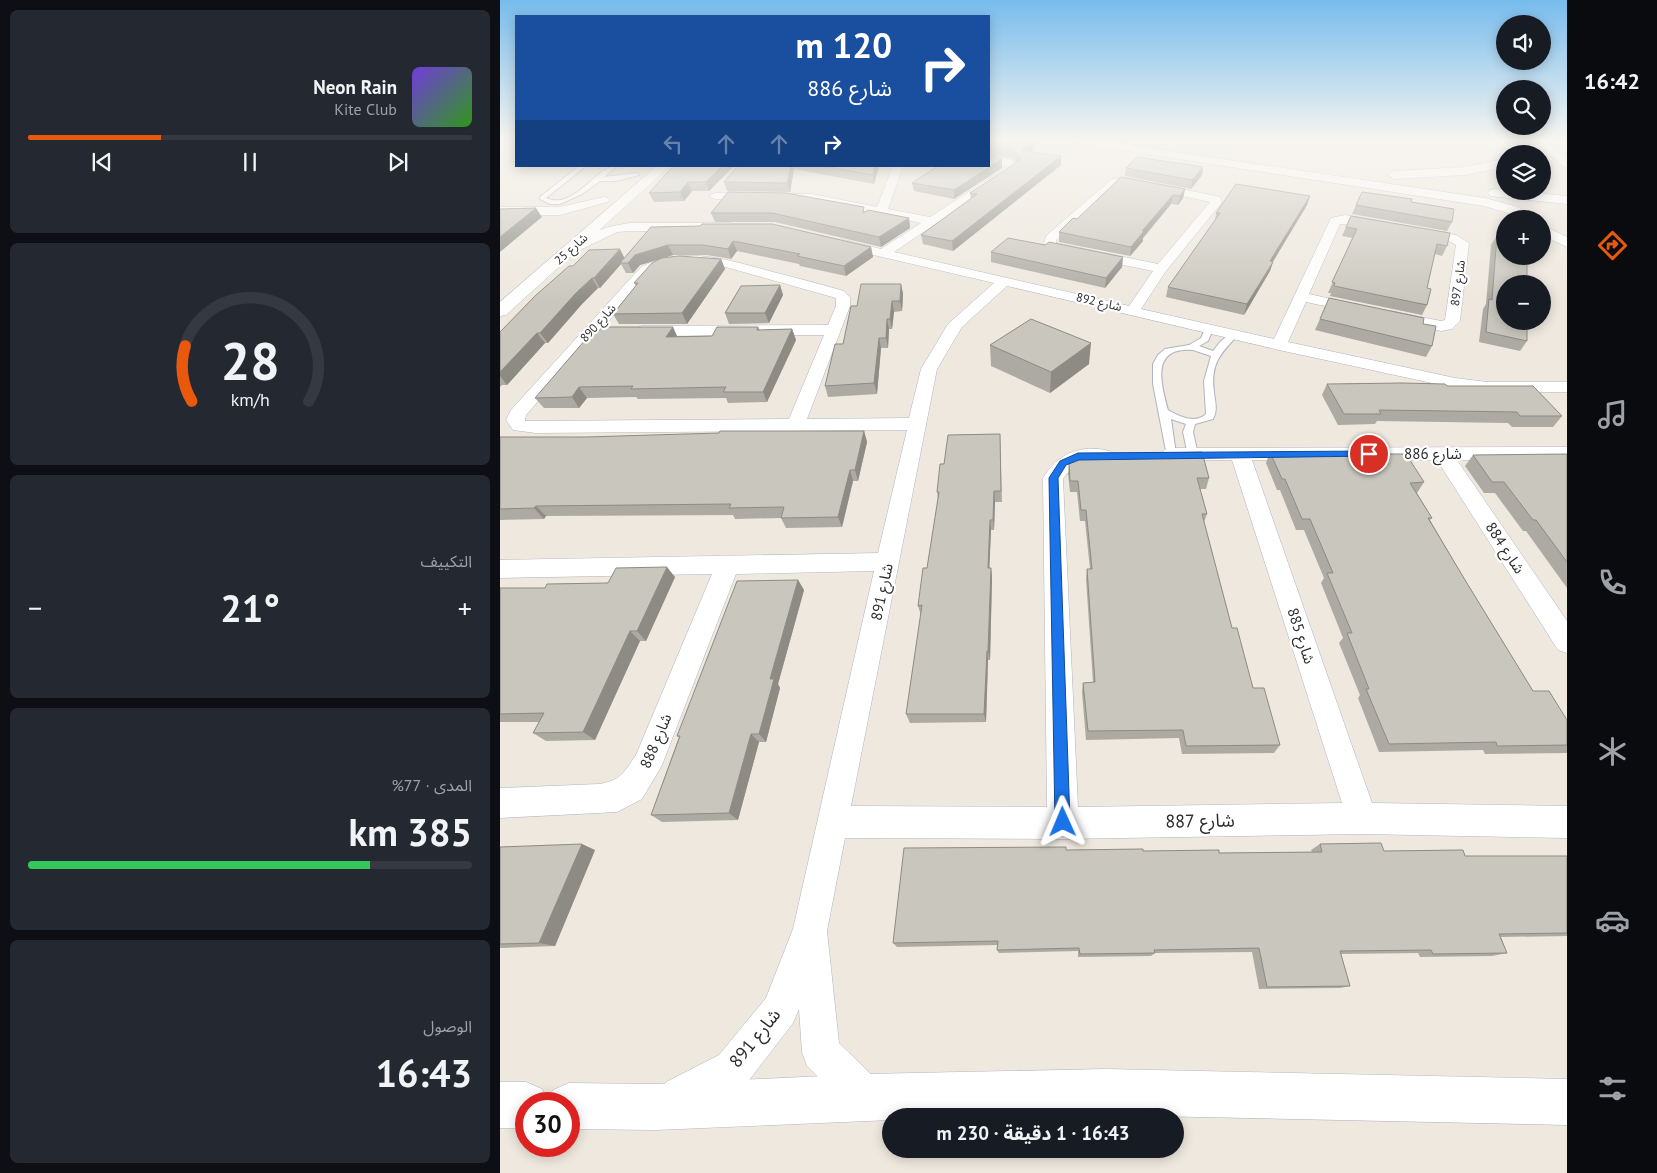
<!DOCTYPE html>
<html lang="ar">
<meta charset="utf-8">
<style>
body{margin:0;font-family:"PT Sans","Noto Sans Arabic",sans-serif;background:#242831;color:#f1f3f6;direction:rtl;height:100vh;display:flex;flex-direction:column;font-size:19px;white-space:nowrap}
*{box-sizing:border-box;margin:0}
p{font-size:16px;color:#9ea1a6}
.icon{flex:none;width:28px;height:28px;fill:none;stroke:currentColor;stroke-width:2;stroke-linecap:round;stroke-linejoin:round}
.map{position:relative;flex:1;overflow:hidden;direction:ltr}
.details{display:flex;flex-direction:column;gap:10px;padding:10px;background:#0d0f14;width:500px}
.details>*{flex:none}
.banner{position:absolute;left:15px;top:15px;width:475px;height:152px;border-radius:0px;box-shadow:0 2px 12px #0003;direction:rtl;background:#1a4fa0;color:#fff;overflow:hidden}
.tools{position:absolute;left:996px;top:15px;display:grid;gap:10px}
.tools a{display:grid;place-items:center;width:55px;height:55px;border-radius:50%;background:#171b24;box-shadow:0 2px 12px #0003;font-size:25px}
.speed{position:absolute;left:15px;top:1092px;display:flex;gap:10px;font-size:25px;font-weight:700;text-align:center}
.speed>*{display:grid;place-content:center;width:65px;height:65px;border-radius:50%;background:#171b24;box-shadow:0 2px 12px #0003;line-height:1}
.speed .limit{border:8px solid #d22;background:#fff;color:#111}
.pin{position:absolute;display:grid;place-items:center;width:42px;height:42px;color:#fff;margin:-21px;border:2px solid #fff;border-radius:50%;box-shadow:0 1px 5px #0007}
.me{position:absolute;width:55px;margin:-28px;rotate:359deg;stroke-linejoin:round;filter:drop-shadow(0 0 4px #0008)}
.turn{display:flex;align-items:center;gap:18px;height:105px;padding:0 15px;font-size:22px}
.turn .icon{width:65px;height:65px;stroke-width:2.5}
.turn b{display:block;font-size:35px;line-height:42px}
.lanes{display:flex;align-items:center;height:48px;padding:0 15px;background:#0003;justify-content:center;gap:25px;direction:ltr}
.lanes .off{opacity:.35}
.big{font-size:38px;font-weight:700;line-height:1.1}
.details .card{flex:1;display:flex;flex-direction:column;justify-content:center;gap:8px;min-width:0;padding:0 18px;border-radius:8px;background:#242831}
.details .dial{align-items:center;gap:0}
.dial svg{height:130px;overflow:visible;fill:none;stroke:#363941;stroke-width:7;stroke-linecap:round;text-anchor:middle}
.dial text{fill:#f1f3f6;stroke:none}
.song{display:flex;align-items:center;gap:15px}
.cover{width:60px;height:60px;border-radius:8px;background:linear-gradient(135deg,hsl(260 70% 55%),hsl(110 70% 35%))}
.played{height:5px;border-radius:2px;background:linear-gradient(90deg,#ea580c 30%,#363941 30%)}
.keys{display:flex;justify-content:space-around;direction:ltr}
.heat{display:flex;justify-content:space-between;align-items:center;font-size:28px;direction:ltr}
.charge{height:8px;border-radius:4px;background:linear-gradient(90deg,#34c759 77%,#363941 0)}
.trip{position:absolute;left:382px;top:1108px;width:302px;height:50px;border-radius:25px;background:#171b24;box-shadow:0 2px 12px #0003;font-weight:700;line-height:50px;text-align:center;direction:rtl}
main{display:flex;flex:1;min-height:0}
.dock{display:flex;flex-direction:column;width:90px;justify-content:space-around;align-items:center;background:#090b0e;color:#9ea1a6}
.dock .icon{width:35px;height:35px}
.dock .active{color:#ea580c}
.dock b{font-size:22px;color:#f1f3f6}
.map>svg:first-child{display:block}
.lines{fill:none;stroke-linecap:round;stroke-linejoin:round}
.lane-casing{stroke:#b2b4c0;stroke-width:2}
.street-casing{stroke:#b2b4c0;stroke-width:1}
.secondary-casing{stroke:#b2b4c0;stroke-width:1}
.lane{fill:#fff;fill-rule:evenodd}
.street{fill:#fff;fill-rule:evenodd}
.secondary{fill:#fff;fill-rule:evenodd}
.wall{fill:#adaaa3}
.shaded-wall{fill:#8d8b84}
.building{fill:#c9c6bd;stroke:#8d8b84}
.route{fill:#1a73e8;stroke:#114b97}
.labels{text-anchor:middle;stroke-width:4.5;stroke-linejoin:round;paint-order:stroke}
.far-street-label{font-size:12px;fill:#2c2c2c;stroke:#fff}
.street-label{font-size:15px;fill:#2c2c2c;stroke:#fff}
.near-street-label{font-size:18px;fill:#2c2c2c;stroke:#fff}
</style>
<main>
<nav class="dock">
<b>16:42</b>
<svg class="icon active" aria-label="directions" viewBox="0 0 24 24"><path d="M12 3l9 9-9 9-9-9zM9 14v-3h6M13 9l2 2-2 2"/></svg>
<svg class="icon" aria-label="music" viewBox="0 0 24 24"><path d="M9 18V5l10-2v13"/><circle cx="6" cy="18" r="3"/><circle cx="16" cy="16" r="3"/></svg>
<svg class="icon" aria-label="phone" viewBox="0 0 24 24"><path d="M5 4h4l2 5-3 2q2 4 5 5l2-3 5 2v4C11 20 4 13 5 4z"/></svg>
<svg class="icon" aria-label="climate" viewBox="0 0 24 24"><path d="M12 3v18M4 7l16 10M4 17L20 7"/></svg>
<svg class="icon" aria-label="car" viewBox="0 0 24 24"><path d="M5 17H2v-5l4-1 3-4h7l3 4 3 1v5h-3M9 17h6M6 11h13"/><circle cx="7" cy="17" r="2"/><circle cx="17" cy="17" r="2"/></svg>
<svg class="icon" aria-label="filters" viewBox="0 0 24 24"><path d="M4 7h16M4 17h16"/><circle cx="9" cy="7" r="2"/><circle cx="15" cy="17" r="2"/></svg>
</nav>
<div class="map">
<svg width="1067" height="1173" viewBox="0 0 1067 1173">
<rect width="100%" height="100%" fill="#eee8de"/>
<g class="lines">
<g class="lane-casing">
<g id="lane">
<path d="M79 166H86L46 198C74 211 96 166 117 166L104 177 136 173 139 175 116 181H100L82 194 60 204H50L40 199V197Z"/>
<path d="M706 327 713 329 708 341 699 346 713 351 720 342 732 332 739 334C721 353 710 363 714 392 715 402 718 410 713 419L695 424 693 432 698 455 693 458 688 455 683 432 686 424 671 419 676 454 671 457 667 456 653 384V364L658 355 665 349 689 345 701 338ZM693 350 711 356 704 381 706 414C696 424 680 417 668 410 661 383 650 347 693 350Z"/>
</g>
</g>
<g class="street-casing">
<g id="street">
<path d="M489 156 512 160 519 167 394 252 629 306 653 271 549 250 544 244 546 236 612 179 626 178 716 196 720 197 722 202 666 271 641 309 774 339 831 218 845 215 881 221 885 222 887 225 885 228 840 224 809 294 863 306 865 309 863 312 858 313 806 302 788 342 955 378 987 382H1067V392H987L955 388 779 350 507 286 462 327 437 369 351 806 547 807 543 478C558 453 581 444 610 451L613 456 610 461C589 466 578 457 563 479L578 807 842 803 732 460H671L664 458 661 454 664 450 671 448 1067 447V459L957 460 1067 621V653L1058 650 937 460H752L872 803 1067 806V838L862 834 563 839 345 838 327 931 339 1043 380 1083 386 1097 380 1111 366 1117 352 1111 307 1066 302 1052 299 1009 293 1023 247 1083 180 1116 166 1110 160 1096 166 1082 219 1055 266 998 293 929 374 571 236 574 162 765 142 799 117 812 0 818V788L99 784C121 781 124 772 136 755L212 574 0 578V560L378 553 407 430 36 433 13 430 6 420 11 410 141 267C183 245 230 260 273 272 297 278 320 284 344 291L350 297V306L307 419 409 418 421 369 448 324 494 283 335 246 334 243 340 239 381 249 421 223 312 200 215 199 209 196 215 193 312 194 377 207 393 166H403L388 209 430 217 507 167 489 162ZM619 184H626L710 202 658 264 556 243V240ZM183 264 222 266 336 298V306L328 325 142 326 136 328 134 331 136 334 142 336 324 335 289 419 25 421 26 415 151 273 166 266Z"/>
<path d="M104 197 108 198 110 200 108 202 60 215H0V207H60Z"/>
<path d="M130 223H231L237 227 231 231H130L117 232 74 253H64L62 250C74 236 112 225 130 223Z"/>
<path d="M917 228 956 235 969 243 960 321 952 329 941 331 886 319 883 316 886 313 891 311 941 321 945 320 956 245 949 241 913 235 911 232 913 229Z"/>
</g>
</g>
<g class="secondary-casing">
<g id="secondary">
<path d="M569 140H594L985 198 1018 207 1037 219H1019L1008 213 984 206 575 143Z"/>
<path d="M1034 140H1045L1067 157V167L1063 166Z"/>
<path d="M1005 159V167L965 175 894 179 888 175 894 171 965 167Z"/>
<path d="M157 166H170L6 315 0 316V302Z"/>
<path d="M995 189 1067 196V204L990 196 988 193 990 190Z"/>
<path d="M1042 225 1067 237V247L1042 235Z"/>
<path d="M606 1069 1067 1079V1125L606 1115 391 1116V1120L156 1130 69 1129V1104H26V1128H0V1082H26L42 1089 48 1101 53 1090 69 1083 156 1084 366 1074Z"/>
</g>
</g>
<use href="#lane" class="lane"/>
<use href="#street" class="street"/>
<use href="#secondary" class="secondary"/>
</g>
<g class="wall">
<path d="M489 140 535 148 531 152 561 165 453 251 423 244 421 235 471 199 470 193 517 162 512 158 489 155Z"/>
<path d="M174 166H234L209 191H192L184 201 154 202 149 193Z"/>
<path d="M238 166H379L374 184 294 169 290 192 227 191 224 182Z"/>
<path d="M703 167 702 175 691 189 625 176 626 168Z"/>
<path d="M502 168 454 199 414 191 412 183Z"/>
<path d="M685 189 683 198 678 205 671 204 643 238V241L630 256 559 242V232L577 219Z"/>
<path d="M810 196 807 205 773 262 770 271 744 315 666 297 668 287 715 221 716 213Z"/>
<path d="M911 202 952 222 947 231 852 214 856 205Z"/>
<path d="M365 212 409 218 410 228 381 247 275 222H215L211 213Z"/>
<path d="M151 227 371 247 373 257 346 276 300 266 299 264 237 251 231 259 207 255H173L164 258 221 259 225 269 187 324H119L113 314 136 286 134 283 158 260 140 265 133 273H126L121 264 100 288H98L82 304 48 343H45L7 385H2L0 387V332L73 266 124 258Z"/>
<path d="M846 227 947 246 942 256 935 254 927 288V305L922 315 830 296 831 293H828L852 238 842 236Z"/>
<path d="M997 235 1027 341 1020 351 979 342 983 309 986 304 991 245Z"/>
<path d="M545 245 623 257 622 267 605 288 491 262V252Z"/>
<path d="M401 284 403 294 402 311 394 312 392 329H389L388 348H381L377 394 328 397 325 386 343 344 357 306Z"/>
<path d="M280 285 283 295 269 323 229 324 225 313Z"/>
<path d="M820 319 923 324 932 346 926 357 815 330Z"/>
<path d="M258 327 260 330 292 329 296 340 267 402 228 403 226 398 138 399 136 397 87 398 79 408H44L35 398 177 336H212Z"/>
<path d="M490 345 589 364 550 393 491 366Z"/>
<path d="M827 384 947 386 1062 416 1053 427H1012L1008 423 877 421 875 424 838 425 822 395Z"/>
<path d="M364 431 367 442 358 481H353L342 527 286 528 281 518 235 519 233 515 46 516 44 519 0 520V437H86Z"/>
<path d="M500 434 502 502H495L494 530H491L489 568H491L492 578 490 660H488L486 722 410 723 406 714 421 615 418 606 427 568 438 499 437 492 444 464Z"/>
<path d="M770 452 822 454 924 482 917 493 932 518 930 520 965 580 1033 691 1067 720V753L985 754 983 750 879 752 858 698 860 695 839 643 843 638 821 583 824 578 804 530H796L780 490H777L766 463Z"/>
<path d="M1067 454V588L1026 531H1023L995 493H984L965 466 973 455Z"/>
<path d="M569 463 709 478 706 489H700L707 514 704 522 732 628 753 688 780 745 774 753 682 754 679 738 586 740 582 692 583 683 593 682 586 579 587 569H590L585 521H580L577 492H570L568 474Z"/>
<path d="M175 577 146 641H140L95 740 46 741 33 733 39 722H0V588H45Z"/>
<path d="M298 580 304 590 278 684 280 688 266 742H259L238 820 162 822 151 815 179 737 177 736Z"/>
<path d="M820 844 884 851 965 856H1067V936L1001 937 1007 953 992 956 920 957 918 953 841 954 850 986 840 988 759 989 752 952 655 953 651 956 578 957V951L499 953 497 950V945L397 947 393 943 566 850 719 853 812 852 811 850Z"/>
<path d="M0 847 95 850 55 946 0 948Z"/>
</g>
<g class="shaded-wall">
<path d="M535 140V148L521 158V150Z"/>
<path d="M561 156V165L453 251 452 241Z"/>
<path d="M502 159V168L454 199V190Z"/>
<path d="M222 166H234L209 191 206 182Z"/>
<path d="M291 166H293L294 169 290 192 287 183Z"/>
<path d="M375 166H379L374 184 373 175Z"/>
<path d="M703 167 702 175 691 189 692 180Z"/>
<path d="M188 182 192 191 184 201 180 192Z"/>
<path d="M685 189 683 198 678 205 680 196Z"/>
<path d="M673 195 671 204 643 238V241L630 256 631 247 642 231Z"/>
<path d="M810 196 807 205 767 271 770 261Z"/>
<path d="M36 208 42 217 0 252V237Z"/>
<path d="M409 218 410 228 381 247 379 237Z"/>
<path d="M233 241 237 251 231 259 228 249Z"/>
<path d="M168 245 173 255 140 265 133 273 128 263 135 255Z"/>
<path d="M371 247 373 257 346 276 344 266Z"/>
<path d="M120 249 125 259 120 263 121 264 100 288 94 278Z"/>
<path d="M623 257 622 267 605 288 606 278Z"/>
<path d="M221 259 225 269 187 324 182 313Z"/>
<path d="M773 262 770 271 744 315 747 304Z"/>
<path d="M92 278 98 288 82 304 48 343 40 333 76 293Z"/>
<path d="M401 284 403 294 402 311 400 301Z"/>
<path d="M280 285 283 295 269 323 265 313Z"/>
<path d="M392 301 394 312 392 329 390 319Z"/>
<path d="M387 319 389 329 388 348 386 338Z"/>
<path d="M173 327 178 338 166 337Z"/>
<path d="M292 329 296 340 267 402 263 392Z"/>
<path d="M37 333 45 343 7 385 0 376V372Z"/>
<path d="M379 338 381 348 377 394 374 383Z"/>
<path d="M591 343 589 364 550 393 551 372Z"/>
<path d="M79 387 87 398 79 408 72 397Z"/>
<path d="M364 431 367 442 358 481 355 470Z"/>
<path d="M350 470 353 481 342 527 338 517Z"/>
<path d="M494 491 495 502 494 530 493 520Z"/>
<path d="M36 506 46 516 44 519 34 508Z"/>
<path d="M490 520 491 530 489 578 488 568Z"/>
<path d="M167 567 175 577 146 641 137 631Z"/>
<path d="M491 568 492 578 490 660 488 651Z"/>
<path d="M298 580 304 590 278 684 280 688 266 742 259 734 270 679Z"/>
<path d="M130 631 140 641 95 740 83 732Z"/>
<path d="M487 651 488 660 486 722 484 714Z"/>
<path d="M251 734 259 742 238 820 229 813Z"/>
<path d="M82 844 95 850 55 946 39 943Z"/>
</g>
<g class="building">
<path d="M489 140H535L521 150 561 156 452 241 421 235 477 194 470 193 520 160V157L512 150 489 146Z"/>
<path d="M489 155 502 159 454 190 412 183 438 166H489Z"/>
<path d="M637 157 703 167 692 180 626 168Z"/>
<path d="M174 166H222L206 182H188L180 192 149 193 164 176Z"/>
<path d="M238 166H291L287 183 224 182Z"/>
<path d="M323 166H375L373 175Z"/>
<path d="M621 177 685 189 680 196 673 195 642 231H644L631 247 559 232 573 218 577 219Z"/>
<path d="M736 184 810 196 770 261 773 262 747 304 668 287 720 213H716Z"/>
<path d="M228 192 286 193 364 207 363 213 368 210 409 218 379 237 272 213H211Z"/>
<path d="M862 192 912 199 911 202 954 209 952 222 856 205Z"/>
<path d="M36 208 0 237V209Z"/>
<path d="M851 216 950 233 947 246 937 244 927 288 931 289 927 305 834 286 835 283 832 282 857 229 846 227Z"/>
<path d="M202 224H272L371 247 344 266 297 256 300 254 233 241 228 249 203 245H168L135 255 128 263H120L151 227 200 226Z"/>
<path d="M997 235 1005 237V256H1027V284H1005V321H1027V341L986 332 989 299 992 300Z"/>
<path d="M508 238 545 245 549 242 623 257 606 278 491 252Z"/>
<path d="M120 249 94 278H92L76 293 40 333H37L0 372V332L35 296 69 266H73L89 250Z"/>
<path d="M179 256 221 259 182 313 113 314 138 283H134L152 263 162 258Z"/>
<path d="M361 284H401L400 301H392L390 319H387L386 338H379L374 383 325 386 335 344H343L351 306H357Z"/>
<path d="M280 285 265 313H225L241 286Z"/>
<path d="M829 298 924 318 923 324 936 326 932 346 820 319Z"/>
<path d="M531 319 591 343 551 372 490 345Z"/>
<path d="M102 327H173L166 337 212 336 217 327H258L257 330 292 329 263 392H223L226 387 131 389 133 386 79 387 72 397 35 398 92 332H98Z"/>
<path d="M902 383 945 384 947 386H1033L1062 416H1020L1017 412 879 410 881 414H844L827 384Z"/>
<path d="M220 431H364L355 470H350L338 517 281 518 284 507 229 508 231 504 36 506 34 508 0 509V437H86L219 433Z"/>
<path d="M500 434 501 491H494L493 520H490L488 568H491L488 651H487L484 714H406L422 605 418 606 423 568H427L439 492H437L440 464H444L448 435Z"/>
<path d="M702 452 709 478H697L707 514H702L732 628H737L753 688H764L780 745 686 746 683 730 588 731 583 683 595 682 587 569H592L586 510H581L578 481H570L569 463 572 459 578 455Z"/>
<path d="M770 452H821L822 454H906L924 482 910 483 932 518H928L965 580 1033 691H1049L1067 720V745L997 746 996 742 889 744 866 689H869L847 633H852L827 573H833L810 519H802L785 479H782Z"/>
<path d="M1067 454V562L1036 520H1033L1004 482H992L973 455Z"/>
<path d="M167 567 137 631H130L83 732 33 733 44 713 0 714V588H45L47 584 108 583 116 568Z"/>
<path d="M298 580 270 679H274L259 734H251L229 813 151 815 180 736H177L237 581Z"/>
<path d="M881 843 884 851 963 850 965 856H1067V933L999 934 1007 953 933 954 931 950 840 951 850 986 767 987 759 948 654 950 655 953 580 954 579 948 497 950 498 941 393 943 404 848 566 847V850L643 849V851L719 850V853L822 852 820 844Z"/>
<path d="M82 844 39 943 0 944V847Z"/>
</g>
<linearGradient id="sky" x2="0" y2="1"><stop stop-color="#77bced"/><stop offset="0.46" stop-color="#f7f5f0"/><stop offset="1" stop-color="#f7f5f0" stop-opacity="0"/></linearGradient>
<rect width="1067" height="304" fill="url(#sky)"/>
<path class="route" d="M869 451 872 452V456L579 460 566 465 558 478 570 822 568 828 563 830 557 828 555 822 549 478 560 461 578 453Z"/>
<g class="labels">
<g class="far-street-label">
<text transform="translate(71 249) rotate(-42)" y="4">شارع 25</text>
<text transform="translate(958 283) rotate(-82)" y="4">شارع 897</text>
<text transform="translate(599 302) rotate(13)" y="4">شارع 892</text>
<text transform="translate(98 323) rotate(-48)" y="4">شارع 890</text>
</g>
<g class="street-label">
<text x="933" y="459">شارع 886</text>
<text transform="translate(1005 548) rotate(57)" y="5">شارع 884</text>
<text transform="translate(382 592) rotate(-78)" y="5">شارع 891</text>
<text transform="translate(801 636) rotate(72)" y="5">شارع 885</text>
<text transform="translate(156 741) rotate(-67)" y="5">شارع 888</text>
</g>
<g class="near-street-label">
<text transform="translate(700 821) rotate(-1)" y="6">شارع 887</text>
<text transform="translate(255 1038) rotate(-51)" y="6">شارع 891</text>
</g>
</g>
</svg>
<div class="tools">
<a><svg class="icon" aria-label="sound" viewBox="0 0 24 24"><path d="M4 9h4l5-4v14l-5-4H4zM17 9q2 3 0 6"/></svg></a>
<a><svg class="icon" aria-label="search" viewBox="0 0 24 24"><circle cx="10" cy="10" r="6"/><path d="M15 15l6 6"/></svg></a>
<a><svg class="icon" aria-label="layers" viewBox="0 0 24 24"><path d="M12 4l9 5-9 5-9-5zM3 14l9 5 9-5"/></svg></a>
<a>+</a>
<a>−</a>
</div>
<div class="speed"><div class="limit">30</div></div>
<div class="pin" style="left:869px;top:454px;background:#d93025"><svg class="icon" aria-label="arrive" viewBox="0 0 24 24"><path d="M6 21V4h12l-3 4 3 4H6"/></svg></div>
<svg class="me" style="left:563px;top:822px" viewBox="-20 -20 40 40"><path d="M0-17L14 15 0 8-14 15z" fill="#1a73e8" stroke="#fff" stroke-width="4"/></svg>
<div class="trip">16:43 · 1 دقيقة · 230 m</div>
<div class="banner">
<div class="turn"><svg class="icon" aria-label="right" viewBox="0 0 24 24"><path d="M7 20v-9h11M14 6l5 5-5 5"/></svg><div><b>120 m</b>شارع 886</div></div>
<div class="lanes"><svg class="icon off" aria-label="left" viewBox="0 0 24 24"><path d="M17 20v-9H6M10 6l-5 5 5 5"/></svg><svg class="icon off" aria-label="ahead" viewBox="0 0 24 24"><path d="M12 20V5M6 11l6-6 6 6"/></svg><svg class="icon off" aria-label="ahead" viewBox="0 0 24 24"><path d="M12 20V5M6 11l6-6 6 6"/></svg><svg class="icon" aria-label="right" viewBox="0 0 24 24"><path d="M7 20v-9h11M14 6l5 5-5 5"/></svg></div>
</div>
</div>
<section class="details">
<div class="card">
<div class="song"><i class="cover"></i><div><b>Neon Rain</b><p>Kite Club</p></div></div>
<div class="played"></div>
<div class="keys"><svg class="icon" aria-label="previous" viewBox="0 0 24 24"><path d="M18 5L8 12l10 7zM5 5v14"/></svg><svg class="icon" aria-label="pause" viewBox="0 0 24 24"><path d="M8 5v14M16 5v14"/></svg><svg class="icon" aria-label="next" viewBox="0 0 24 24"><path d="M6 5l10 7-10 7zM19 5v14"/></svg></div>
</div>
<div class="card dial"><svg viewBox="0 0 100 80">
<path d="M14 69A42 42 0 1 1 86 69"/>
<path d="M14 69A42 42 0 0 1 10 35" stroke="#ea580c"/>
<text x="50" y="56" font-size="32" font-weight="700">28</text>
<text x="50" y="72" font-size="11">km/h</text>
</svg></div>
<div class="card"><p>التكييف</p>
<div class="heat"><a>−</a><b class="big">21°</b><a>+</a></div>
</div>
<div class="card"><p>المدى · 77%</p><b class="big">385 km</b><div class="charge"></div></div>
<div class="card"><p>الوصول</p><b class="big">16:43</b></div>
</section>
</main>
